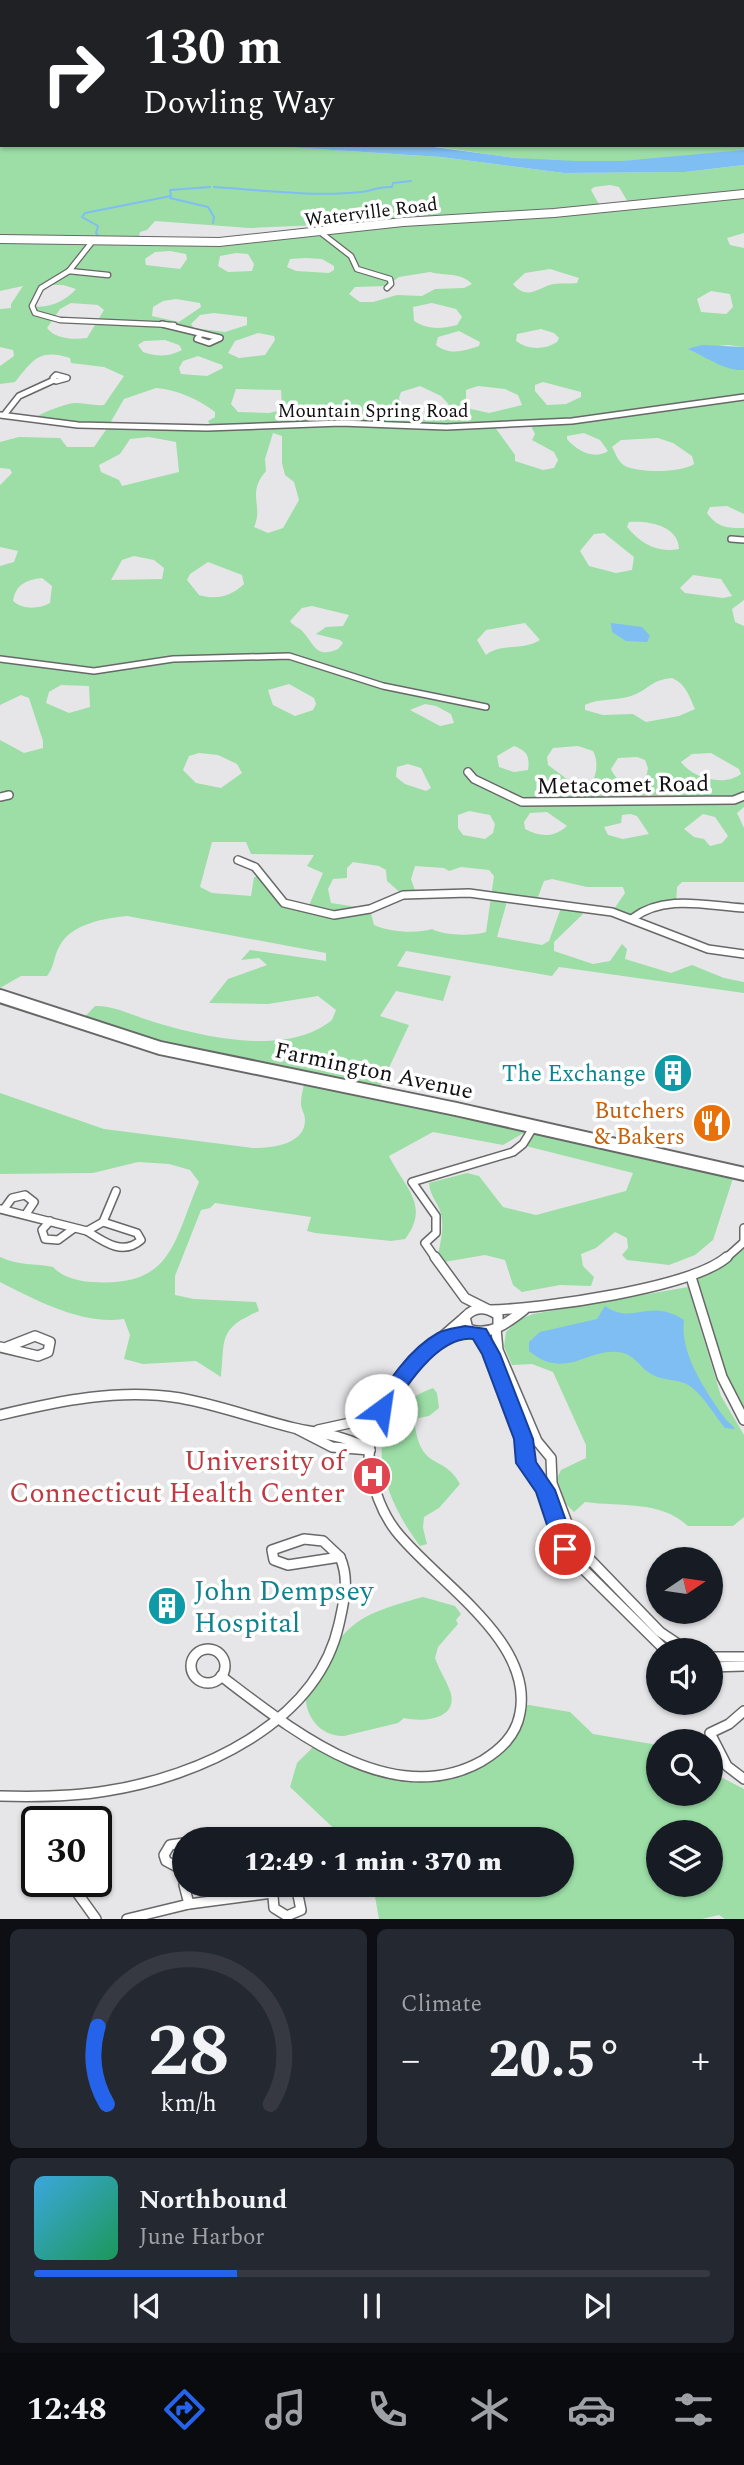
<!DOCTYPE html>
<meta charset="utf-8">
<style>
body{margin:0;font-family:Spectral,serif;background:#242831;color:#f1f3f6;height:100vh;display:flex;flex-direction:column;font-size:26px;white-space:nowrap}
*{box-sizing:border-box;margin:0}
p{font-size:23px;color:#9ea1a6}
.icon{flex:none;width:38px;height:38px;fill:none;stroke:currentColor;stroke-width:2;stroke-linecap:round;stroke-linejoin:round}
.map{position:relative;height:1919px;overflow:hidden}
.drawer{display:flex;flex-direction:column;gap:10px;padding:10px;background:#0d0f14;flex:1}
.drawer>*{flex:none}
.banner{position:absolute;left:0px;top:0px;width:746px;height:147px;box-shadow:0 2px 5px #0004;background:#202124;color:#fff;overflow:hidden}
.needle{width:46px;rotate:77deg}
.controls{position:absolute;left:646px;top:1547px;display:grid;gap:14px}
.controls a{display:grid;place-items:center;width:77px;height:77px;border-radius:50%;background:#171b24;box-shadow:0 2px 5px #0004;font-size:35px}
.speed{position:absolute;left:21px;top:1806px;display:flex;gap:14px;font-size:35px;font-weight:700;text-align:center}
.speed>*{display:grid;place-content:center;width:91px;height:91px;border-radius:50%;background:#171b24;box-shadow:0 2px 5px #0004;line-height:1}
.speed .limit{border:4px solid #111;border-radius:10px;background:#fff;color:#111}
.pin{position:absolute;display:grid;place-items:center;width:60px;height:60px;color:#fff;margin:-30px;border:4px solid #fff;border-radius:50%;box-shadow:0 2px 7px #0007}
.me{position:absolute;width:77px;margin:-38px;rotate:31deg;stroke-linejoin:round;filter:drop-shadow(0 0 5px #0008)}
.turn{display:flex;align-items:center;gap:24px;height:147px;padding:0 28px;font-size:32px}
.turn .icon{width:91px;height:91px;stroke-width:2.5}
.turn b{display:block;font-size:49px;line-height:60px}
.big{font-size:52px;font-weight:800;line-height:1.1}
.drawer .widget{flex:1;display:flex;flex-direction:column;justify-content:center;gap:10px;min-width:0;padding:0 24px;border-radius:10px;background:#242831}
.drawer .dial{align-items:center;gap:0}
.dial svg{height:182px;overflow:visible;fill:none;stroke:#363941;stroke-width:7;stroke-linecap:round;text-anchor:middle}
.dial text{fill:#f1f3f6;stroke:none}
.song{display:flex;align-items:center;gap:21px}
.cover{width:84px;height:84px;border-radius:10px;background:linear-gradient(135deg,hsl(200 70% 55%),hsl(150 70% 35%))}
.played{height:7px;border-radius:4px;background:linear-gradient(90deg,#2563eb 30%,#363941 30%)}
.keys{display:flex;justify-content:space-around;direction:ltr}
.heat{display:flex;justify-content:space-between;align-items:center;font-size:38px;direction:ltr}
.drawer .tiles{flex:1;display:grid;gap:10px;grid-template-columns:1fr 1fr}
.widget:last-child{grid-column:span 2}
.trip{position:absolute;left:172px;top:1827px;width:402px;height:70px;border-radius:35px;background:#171b24;box-shadow:0 2px 5px #0004;font-weight:800;line-height:70px;text-align:center}
.menu{display:flex;height:112px;justify-content:space-around;align-items:center;background:#090b0e;color:#9ea1a6}
.menu .icon{width:49px;height:49px}
.menu .current{color:#2563eb}
.menu b{font-size:32px;color:#f1f3f6}
.map>svg:first-child{display:block}
.green{fill:#9cdea6;fill-rule:evenodd}
.water{fill:#7fbef2}
.lines{fill:none;stroke-linecap:round;stroke-linejoin:round}
.stream{stroke:#7fbef2;stroke-width:2}
.minor-far3-casing{stroke:#686869;stroke-width:7}
.minor-far2-casing{stroke:#686869;stroke-width:8}
.minor-far1-casing{stroke:#686869;stroke-width:10}
.minor-casing{stroke:#686869;stroke-width:12}
.primary-casing{stroke:#686869;stroke-width:16}
.trunk-casing{stroke:#686869;stroke-width:10}
.minor-far3{stroke:#fff;stroke-width:4.5}
.minor-far2{stroke:#fff;stroke-width:5}
.minor-far1{stroke:#fff;stroke-width:7}
.minor{stroke:#fff;stroke-width:9}
.primary{stroke:#fff;stroke-width:12}
.trunk{stroke:#fff;stroke-width:8}
.route{fill:#2563eb;stroke:#184099;stroke-width:2}
.labels{text-anchor:middle;stroke-width:7;stroke-linejoin:round;paint-order:stroke}
.far-street-label{font-size:19px;fill:#111;stroke:#fff}
.street-label{font-size:23px;fill:#111;stroke:#fff}
.culture-label{font-size:23px;fill:#0d838f;stroke:#fff;text-anchor:end}
.food-label{font-size:23px;fill:#c56008;stroke:#fff;text-anchor:end}
.near-health-label{font-size:28px;fill:#be3a42;stroke:#fff;text-anchor:end}
.near-culture-label{font-size:28px;fill:#0d838f;stroke:#fff;text-anchor:start}
</style>
<div class="map">
<svg width="744" height="1919" viewBox="0 0 744 1919">
<rect width="100%" height="100%" fill="#e6e6e8"/>
<g class="green">
<path d="M0 0H744V27V2H2V114Z"/>
<path d="M744 31V150C668 159 591 167 515 158 483 154 452 148 419 145H744Z"/>
<path d="M0 125 2 145H255L441 157 564 173 685 172 744 165V233L727 238 730 245 744 248V347L728 345 687 349C707 356 723 368 744 370V514L727 506 710 507 707 513C718 528 727 528 744 528V600L732 609 735 622 744 626V807L737 813 744 828V882H682L677 887 676 904 633 918 612 912 625 893 623 887H587L552 879 544 881 536 902 508 898 497 937 542 945 549 941 562 905 578 907 583 914 554 942V951L593 964 610 961 622 944 627 949 625 959 671 973 692 965 724 978 744 982V993L559 967 552 976 406 951 397 966 451 976 443 1001 396 991 380 1016 409 1025 378 1091 735 1172 713 1240 695 1255 669 1265 627 1260 622 1255 628 1248 627 1238 615 1232 596 1248 581 1254 583 1266 594 1277 591 1286 560 1285 522 1292 513 1285 505 1260 485 1255 444 1262 438 1254C441 1241 444 1227 441 1214 438 1202 430 1197 429 1183L467 1173 479 1176 503 1207 536 1215 626 1191 633 1173 522 1145 534 1127 503 1145 433 1132 389 1156C404 1187 431 1205 405 1239L391 1241 315 1233 307 1231 311 1217 215 1203 210 1208 201 1210 175 1276V1295L194 1299 256 1302 259 1311C218 1329 225 1338 221 1377L196 1361 143 1364 124 1359 130 1335 124 1319C83 1325 37 1301 0 1282V1257C19 1266 34 1263 53 1267 61 1277 81 1282 93 1282 173 1287 173 1242 199 1182L190 1170 169 1164 138 1162 93 1173 0 1174V1093L104 1129 253 1148C271 1148 305 1145 305 1120 305 1114 301 1109 301 1104 301 1095 304 1085 306 1077L79 1023 95 1006C113 1005 134 1016 151 1021 202 1037 287 1057 332 1020L336 1010 318 996 268 1004 209 1003 228 979 267 965 259 958 241 960 250 950 326 961V953L127 916C105 918 70 924 59 947 53 958 55 966 47 976H21L0 988V740L24 753 43 748V741L29 698 21 695 0 705V566L14 562 18 551 0 547V485L12 473 10 469 0 468V442L19 437 60 438 67 447H94L108 427 32 420C37 414 68 403 74 403 85 403 94 406 104 405L124 376 104 367 71 363 70 358C39 348 33 360 15 382L0 384V366L14 356 13 350 0 347V309L11 308V304L23 286 0 291ZM610 185 619 187 629 204 601 208 591 190 594 187ZM410 217 403 222 219 242 138 243 140 232 147 230 155 221 249 228 366 223ZM170 251 186 254 187 259 180 269 146 265 145 259 155 252ZM236 253 248 254 254 264 252 271 228 272 218 266 220 256ZM306 258 322 259 334 266V270L329 273 296 271 287 267 290 259ZM550 269 579 278 577 283C569 284 562 283 554 284 540 286 528 302 513 284L525 273ZM430 272C445 276 461 272 472 284L464 288 435 289 422 296 397 295 373 302H360L349 294 355 287 387 286 399 277ZM44 285H63L76 289C66 301 48 309 33 306ZM711 291 730 294 733 307 726 314 701 312 697 299ZM176 299 200 303 201 307 179 322 152 316 153 307 163 301ZM71 303 98 305 104 310 87 338C74 340 55 339 47 328L60 309ZM432 303 456 309 462 317 457 325C440 329 429 330 414 321L413 307ZM214 313 247 317V325L225 332 194 328 191 324 200 315ZM541 329 554 333 559 338 557 342C545 350 528 350 516 341L517 334ZM459 331 480 342 479 346C464 351 450 356 436 345L438 337ZM258 333 274 336 275 340 265 355 239 358 228 353 235 341ZM165 340 179 345 182 350C168 357 157 357 143 352L138 345 144 341ZM198 356 222 365 223 368 207 376 181 374 179 368 183 361ZM543 382 581 392V397L566 404 547 405 535 391V385ZM420 386 441 396 452 408 450 413 440 417 403 414 399 398 401 392ZM478 386 505 389 518 395 522 405 489 413 471 409 466 400V390ZM156 388C178 390 198 399 215 412V417L208 421 212 427 109 425 124 399ZM236 389 281 390 282 410 269 413 238 412 231 404ZM530 424 535 434 532 440 554 452 558 460 554 468 543 470 515 461V455L494 426ZM273 433 282 436V463L285 475 294 482 299 500 283 528 268 533 254 527C264 506 246 494 266 471L265 459ZM584 433 600 440 608 451C594 460 577 451 567 439V436ZM149 437 176 442 179 472 122 486 119 480 101 472 99 465 120 454 130 439ZM658 438 673 443 692 456 694 464C681 473 640 473 625 466 618 462 616 454 612 447L621 440ZM629 522C648 520 679 526 679 549 657 553 641 544 627 527ZM604 533 634 557 632 570 616 573 589 566 580 551 594 534ZM134 556 154 560 164 568 162 579 111 580 122 560ZM208 562 242 575 244 584C230 597 216 600 199 595L187 580 190 574ZM693 575 721 579 732 596 723 598 685 593 680 588ZM42 578 52 586 50 603C39 609 23 610 13 601 16 584 26 580 42 578ZM312 606 349 615 343 626 326 627 316 634 340 640 343 643 338 649C316 659 314 644 303 632 299 627 294 627 290 621L302 608ZM525 623 540 640C523 651 500 643 486 655L477 640 486 630ZM672 678C686 684 689 696 695 709L679 716 646 722 633 714 603 715 585 710V705C599 698 616 701 631 696 649 690 650 680 672 678ZM289 684 314 698 316 704 313 710 295 716 273 705 268 690ZM61 685 89 686 90 707 69 713 46 703 49 692ZM425 704 436 706 451 714 454 723 440 726 410 710ZM514 746C527 751 530 756 528 770L514 772 499 767 497 756ZM578 746 593 751C598 760 598 775 590 784L571 782 548 765 547 757 553 748ZM199 753 218 755 237 764 242 773 221 788 196 783 183 770 189 756ZM711 753 739 769 741 774C724 787 692 778 681 762L692 754ZM637 757 645 760 648 768 646 778C632 784 617 785 611 769L618 758ZM408 764 421 768 431 788 426 791 405 784 396 777 397 767ZM469 811 490 815 495 824 493 833 485 839 463 835 458 828V815ZM547 812 567 826C554 838 540 837 525 829L524 822 530 813ZM630 814 637 816 649 834 623 839 608 835 604 827 621 823 622 815ZM703 814 715 817 728 836 722 843 710 846 704 839 694 837 684 829ZM212 842H246L251 854 314 855 307 866 323 873 307 910 284 903 263 877H254L251 896 212 893 200 887ZM353 862 379 866 386 870 387 881 403 895 416 893 411 879 415 866 444 868 449 871 461 867 489 870 494 876 486 932C472 936 445 936 432 929 416 934 389 932 374 925L370 909 331 903 328 889 333 879 347 878V868Z"/>
<path d="M744 1245V1420L732 1400 693 1277Z"/>
<path d="M688 1287 721 1396 744 1435V1517L733 1526H688C660 1500 621 1507 585 1502L574 1512 565 1503 557 1478 561 1470 586 1458V1445L553 1372 532 1364 512 1365 504 1347 506 1332 518 1320 533 1314Z"/>
<path d="M433 1388 437 1393 439 1408 429 1416 414 1419C420 1474 443 1452 460 1484L439 1508 424 1517 423 1528 427 1544 420 1546C382 1496 352 1417 433 1388Z"/>
<path d="M423 1597 455 1606 461 1614 456 1620 458 1624 438 1647 435 1658C439 1670 448 1683 451 1694 457 1721 420 1722 404 1718L398 1723 344 1736C321 1737 304 1716 306 1694 344 1627 347 1617 423 1597Z"/>
<path d="M529 1705 570 1712 593 1734 658 1745V1794H710L711 1772 744 1789V1919H725L719 1915 702 1919H379L373 1885H562V1839H345L290 1787 297 1763 318 1742 384 1774 452 1776 503 1749 522 1706ZM658 1832H710V1885H658Z"/>
</g>
<g class="water">
<path d="M255 145H419L515 158 576 161H622L744 150V165L685 172 564 173 441 157Z"/>
<path d="M702 345 744 347V370C723 371 706 356 687 349Z"/>
<path d="M611 623 642 627 650 636 647 642 626 641 612 632Z"/>
<path d="M605 1306C634 1326 648 1297 684 1320 679 1352 706 1392 724 1417 727 1422 732 1424 735 1429L725 1428C715 1416 703 1395 690 1386 680 1379 664 1381 653 1375 640 1369 636 1354 618 1352 587 1348 565 1381 529 1351V1342L540 1332 597 1319Z"/>
</g>
<g class="lines">
<g class="stream">
<path d="M553 0 557 2"/>
<path d="M214 187C262 190 313 197 361 192 372 191 379 186 392 187L393 183 411 181"/>
<path d="M170 198 208 207 214 217 213 223"/>
<path d="M99 237 96 233 98 226 82 217 85 213 171 196 170 190 210 187"/>
</g>
<g class="minor-far3-casing">
<g id="minor-far3">
<path d="M320 232 351 256 357 269 390 279 391 284 387 288"/>
<path d="M92 242 69 271 41 288 32 306 35 313 60 320 174 325"/>
<path d="M69 271 108 275"/>
</g>
</g>
<g class="minor-far2-casing">
<g id="minor-far2">
<path d="M162 324 220 338 209 343 197 339 200 335"/>
<path d="M56 375 67 378 56 381 53 378Z"/>
<path d="M0 415 78 425 207 428 341 423 446 427 572 421 744 397"/>
<path d="M4 415 19 396 54 380"/>
<path d="M731 539 744 540"/>
<path d="M0 659 94 671 173 659 289 656 383 686 486 707"/>
</g>
</g>
<g class="minor-far1-casing">
<g id="minor-far1">
<path d="M468 772 474 779 522 802 734 800 744 796"/>
<path d="M0 797 9 795"/>
<path d="M238 860 255 867 284 903 334 915 370 909 403 895 469 893 612 912 708 949 744 954"/>
<path d="M633 918C665 894 707 906 744 908"/>
<path d="M0 1209 87 1231"/>
<path d="M4 1209 12 1198 25 1195 34 1202 26 1214"/>
<path d="M50 1221 42 1230 45 1239 58 1240 73 1229"/>
<path d="M103 1222 137 1233 141 1240C123 1256 104 1242 87 1231Z"/>
<path d="M103 1222 116 1191"/>
<path d="M744 1228V1241"/>
<path d="M436 1259 425 1243 436 1233V1216L412 1182 513 1152 523 1144 534 1126"/>
<path d="M725 1259 744 1242"/>
</g>
</g>
<g class="minor-casing">
<g id="minor">
<path d="M435 1257 465 1298 487 1309"/>
<path d="M691 1277 722 1377 744 1420"/>
<path d="M490 1310C541 1309 691 1288 727 1257"/>
<path d="M498 1327V1315C486 1307 475 1306 465 1317L468 1329C490 1337 507 1323 524 1310"/>
<path d="M496 1329 498 1350 537 1441 551 1458 552 1483 575 1544 660 1632 687 1650"/>
<path d="M477 1333 491 1354 523 1439 526 1463 545 1490 569 1555 665 1650"/>
<path d="M445 1337 471 1331"/>
<path d="M0 1347 38 1356 48 1352 50 1342 35 1336 7 1347"/>
<path d="M0 1415C59 1401 119 1388 180 1398 219 1405 256 1419 294 1428 321 1434 345 1435 370 1450"/>
<path d="M297 1429 332 1447 370 1450"/>
<path d="M318 1430 350 1423 382 1407"/>
<path d="M304 1539 323 1541 340 1557 288 1565 274 1560 272 1550Z"/>
<circle cx="208" cy="1666" r="17"/>
<path d="M710 1657H744"/>
<path d="M710 1667 744 1666"/>
<path d="M221 1676C291 1729 391 1812 482 1761 500 1750 516 1736 520 1713 534 1640 435 1581 396 1531 382 1513 374 1490 370 1468 361 1404 422 1354 465 1317"/>
<path d="M744 1711 729 1724 710 1733 727 1766 744 1779"/>
<path d="M0 1796C36 1797 71 1797 106 1791 198 1777 317 1724 339 1624 344 1601 350 1580 340 1557"/>
<path d="M181 1869 166 1861 164 1855 170 1845 184 1843"/>
<path d="M51 1881 57 1888 65 1890 79 1881"/>
<path d="M184 1885 189 1904"/>
<path d="M272 1885 274 1908 287 1916 301 1910 296 1885"/>
<path d="M73 1887 96 1919"/>
<path d="M127 1919 189 1904 272 1893"/>
</g>
</g>
<g class="primary-casing">
<path id="primary" d="M0 996 160 1048 456 1109 744 1174"/>
</g>
<g class="trunk-casing">
<path id="trunk" d="M0 239 219 242 403 222 554 213 744 194"/>
</g>
<use href="#minor-far3" class="minor-far3"/>
<use href="#minor-far2" class="minor-far2"/>
<use href="#minor-far1" class="minor-far1"/>
<use href="#minor" class="minor"/>
<use href="#primary" class="primary"/>
<use href="#trunk" class="trunk"/>
</g>
<path class="route" d="M465 1326 486 1329 500 1354 533 1439 536 1462 555 1490 576 1549 573 1554H558L555 1549 536 1492 516 1463 514 1439 482 1354 473 1339C438 1335 404 1389 388 1415L381 1417 371 1410C387 1383 409 1349 438 1333 445 1329 456 1328 465 1326Z"/>
<defs>
<g id="building-disc" transform="scale(2.0125)"><circle r="9.5" fill="#0f9aa8" stroke="#fff"/><path d="M-4-6H4V6H1V3H-1V6H-4ZM-2.5-4.3h1.7v1.8h-1.7ZM.8-4.3h1.7v1.8H.8ZM-2.5-1h1.7V.8h-1.7ZM.8-1h1.7V.8H.8Z" fill="#fff"/></g>
<g id="restaurant-disc" transform="scale(2.0125)"><circle r="9.5" fill="#e8710a" stroke="#fff"/><path d="M-5-6h1v4h1v-4h1v4h1v-4h1v5L-1.5 .5V6h-2V.5L-5-1ZM5-6V6H3V1.5H1.5Q1.5-4 5-6Z" fill="#fff"/></g>
<g id="hospital-disc" transform="scale(2.0125)"><circle r="9.5" fill="#e0444e" stroke="#fff"/><path d="M-5-5h3v3.5h4V-5h3V5h-3V1.5h-4V5h-3Z" fill="#fff"/></g>
</defs>
<g fill-rule="evenodd">
<use href="#building-disc" x="673" y="1073"/>
<use href="#restaurant-disc" x="712" y="1123"/>
<use href="#hospital-disc" x="372" y="1476"/>
<use href="#building-disc" x="167" y="1606"/>
</g>
<g class="labels">
<g class="far-street-label">
<text transform="translate(371 211) rotate(-7)" y="7">Waterville Road</text>
<text x="373" y="417">Mountain Spring Road</text>
</g>
<g class="street-label">
<text transform="translate(623 784) rotate(-1)" y="8">Metacomet Road</text>
<text transform="translate(374 1070) rotate(12)" y="8">Farmington Avenue</text>
</g>
<g class="culture-label">
<text x="646" y="1081">The Exchange</text>
</g>
<g class="food-label">
<text x="685" y="1118">Butchers<tspan x="685" dy="26">&amp; Bakers</tspan></text>
</g>
<g class="near-health-label">
<text x="345" y="1470">University of<tspan x="345" dy="32">Connecticut Health Center</tspan></text>
</g>
<g class="near-culture-label">
<text x="194" y="1600">John Dempsey<tspan x="194" dy="32">Hospital</tspan></text>
</g>
</g>
</svg>
<div class="controls">
<a><svg class="needle" viewBox="-14 -14 28 28"><path d="M0-13l5 13h-10z" fill="#e53935"/><path d="M0 13l5-13h-10z" fill="#9ea1a6"/></svg></a>
<a><svg class="icon" aria-label="sound" viewBox="0 0 24 24"><path d="M4 9h4l5-4v14l-5-4H4zM17 9q2 3 0 6"/></svg></a>
<a><svg class="icon" aria-label="search" viewBox="0 0 24 24"><circle cx="10" cy="10" r="6"/><path d="M15 15l6 6"/></svg></a>
<a><svg class="icon" aria-label="layers" viewBox="0 0 24 24"><path d="M12 4l9 5-9 5-9-5zM3 14l9 5 9-5"/></svg></a>
</div>
<div class="speed"><div class="limit">30</div></div>
<div class="pin" style="left:565px;top:1549px;background:#d93025"><svg class="icon" aria-label="arrive" viewBox="0 0 24 24"><path d="M6 21V4h12l-3 4 3 4H6"/></svg></div>
<svg class="me" style="left:381px;top:1410px" viewBox="-20 -20 40 40"><circle r="19" fill="#fff"/><path d="M0-13L10 11 0 6-10 11z" fill="#2563eb"/></svg>
<div class="trip">12:49 · 1 min · 370 m</div>
<div class="banner">
<div class="turn"><svg class="icon" aria-label="right" viewBox="0 0 24 24"><path d="M7 20v-9h11M14 6l5 5-5 5"/></svg><div><b>130 m</b>Dowling Way</div></div>
</div>
</div>
<section class="drawer">
<div class="tiles">
<div class="widget dial"><svg viewBox="0 0 100 80">
<path d="M14 69A42 42 0 1 1 86 69"/>
<path d="M14 69A42 42 0 0 1 10 35" stroke="#2563eb"/>
<text x="50" y="56" font-size="32" font-weight="700">28</text>
<text x="50" y="72" font-size="11">km/h</text>
</svg></div>
<div class="widget"><p>Climate</p>
<div class="heat"><a>−</a><b class="big">20.5°</b><a>+</a></div>
</div>
<div class="widget">
<div class="song"><i class="cover"></i><div><b>Northbound</b><p>June Harbor</p></div></div>
<div class="played"></div>
<div class="keys"><svg class="icon" aria-label="previous" viewBox="0 0 24 24"><path d="M18 5L8 12l10 7zM5 5v14"/></svg><svg class="icon" aria-label="pause" viewBox="0 0 24 24"><path d="M8 5v14M16 5v14"/></svg><svg class="icon" aria-label="next" viewBox="0 0 24 24"><path d="M6 5l10 7-10 7zM19 5v14"/></svg></div>
</div>
</div>
</section>
<nav class="menu">
<b>12:48</b>
<svg class="icon current" aria-label="directions" viewBox="0 0 24 24"><path d="M12 3l9 9-9 9-9-9zM9 14v-3h6M13 9l2 2-2 2"/></svg>
<svg class="icon" aria-label="music" viewBox="0 0 24 24"><path d="M9 18V5l10-2v13"/><circle cx="6" cy="18" r="3"/><circle cx="16" cy="16" r="3"/></svg>
<svg class="icon" aria-label="phone" viewBox="0 0 24 24"><path d="M5 4h4l2 5-3 2q2 4 5 5l2-3 5 2v4C11 20 4 13 5 4z"/></svg>
<svg class="icon" aria-label="climate" viewBox="0 0 24 24"><path d="M12 3v18M4 7l16 10M4 17L20 7"/></svg>
<svg class="icon" aria-label="car" viewBox="0 0 24 24"><path d="M5 17H2v-5l4-1 3-4h7l3 4 3 1v5h-3M9 17h6M6 11h13"/><circle cx="7" cy="17" r="2"/><circle cx="17" cy="17" r="2"/></svg>
<svg class="icon" aria-label="filters" viewBox="0 0 24 24"><path d="M4 7h16M4 17h16"/><circle cx="9" cy="7" r="2"/><circle cx="15" cy="17" r="2"/></svg>
</nav>
